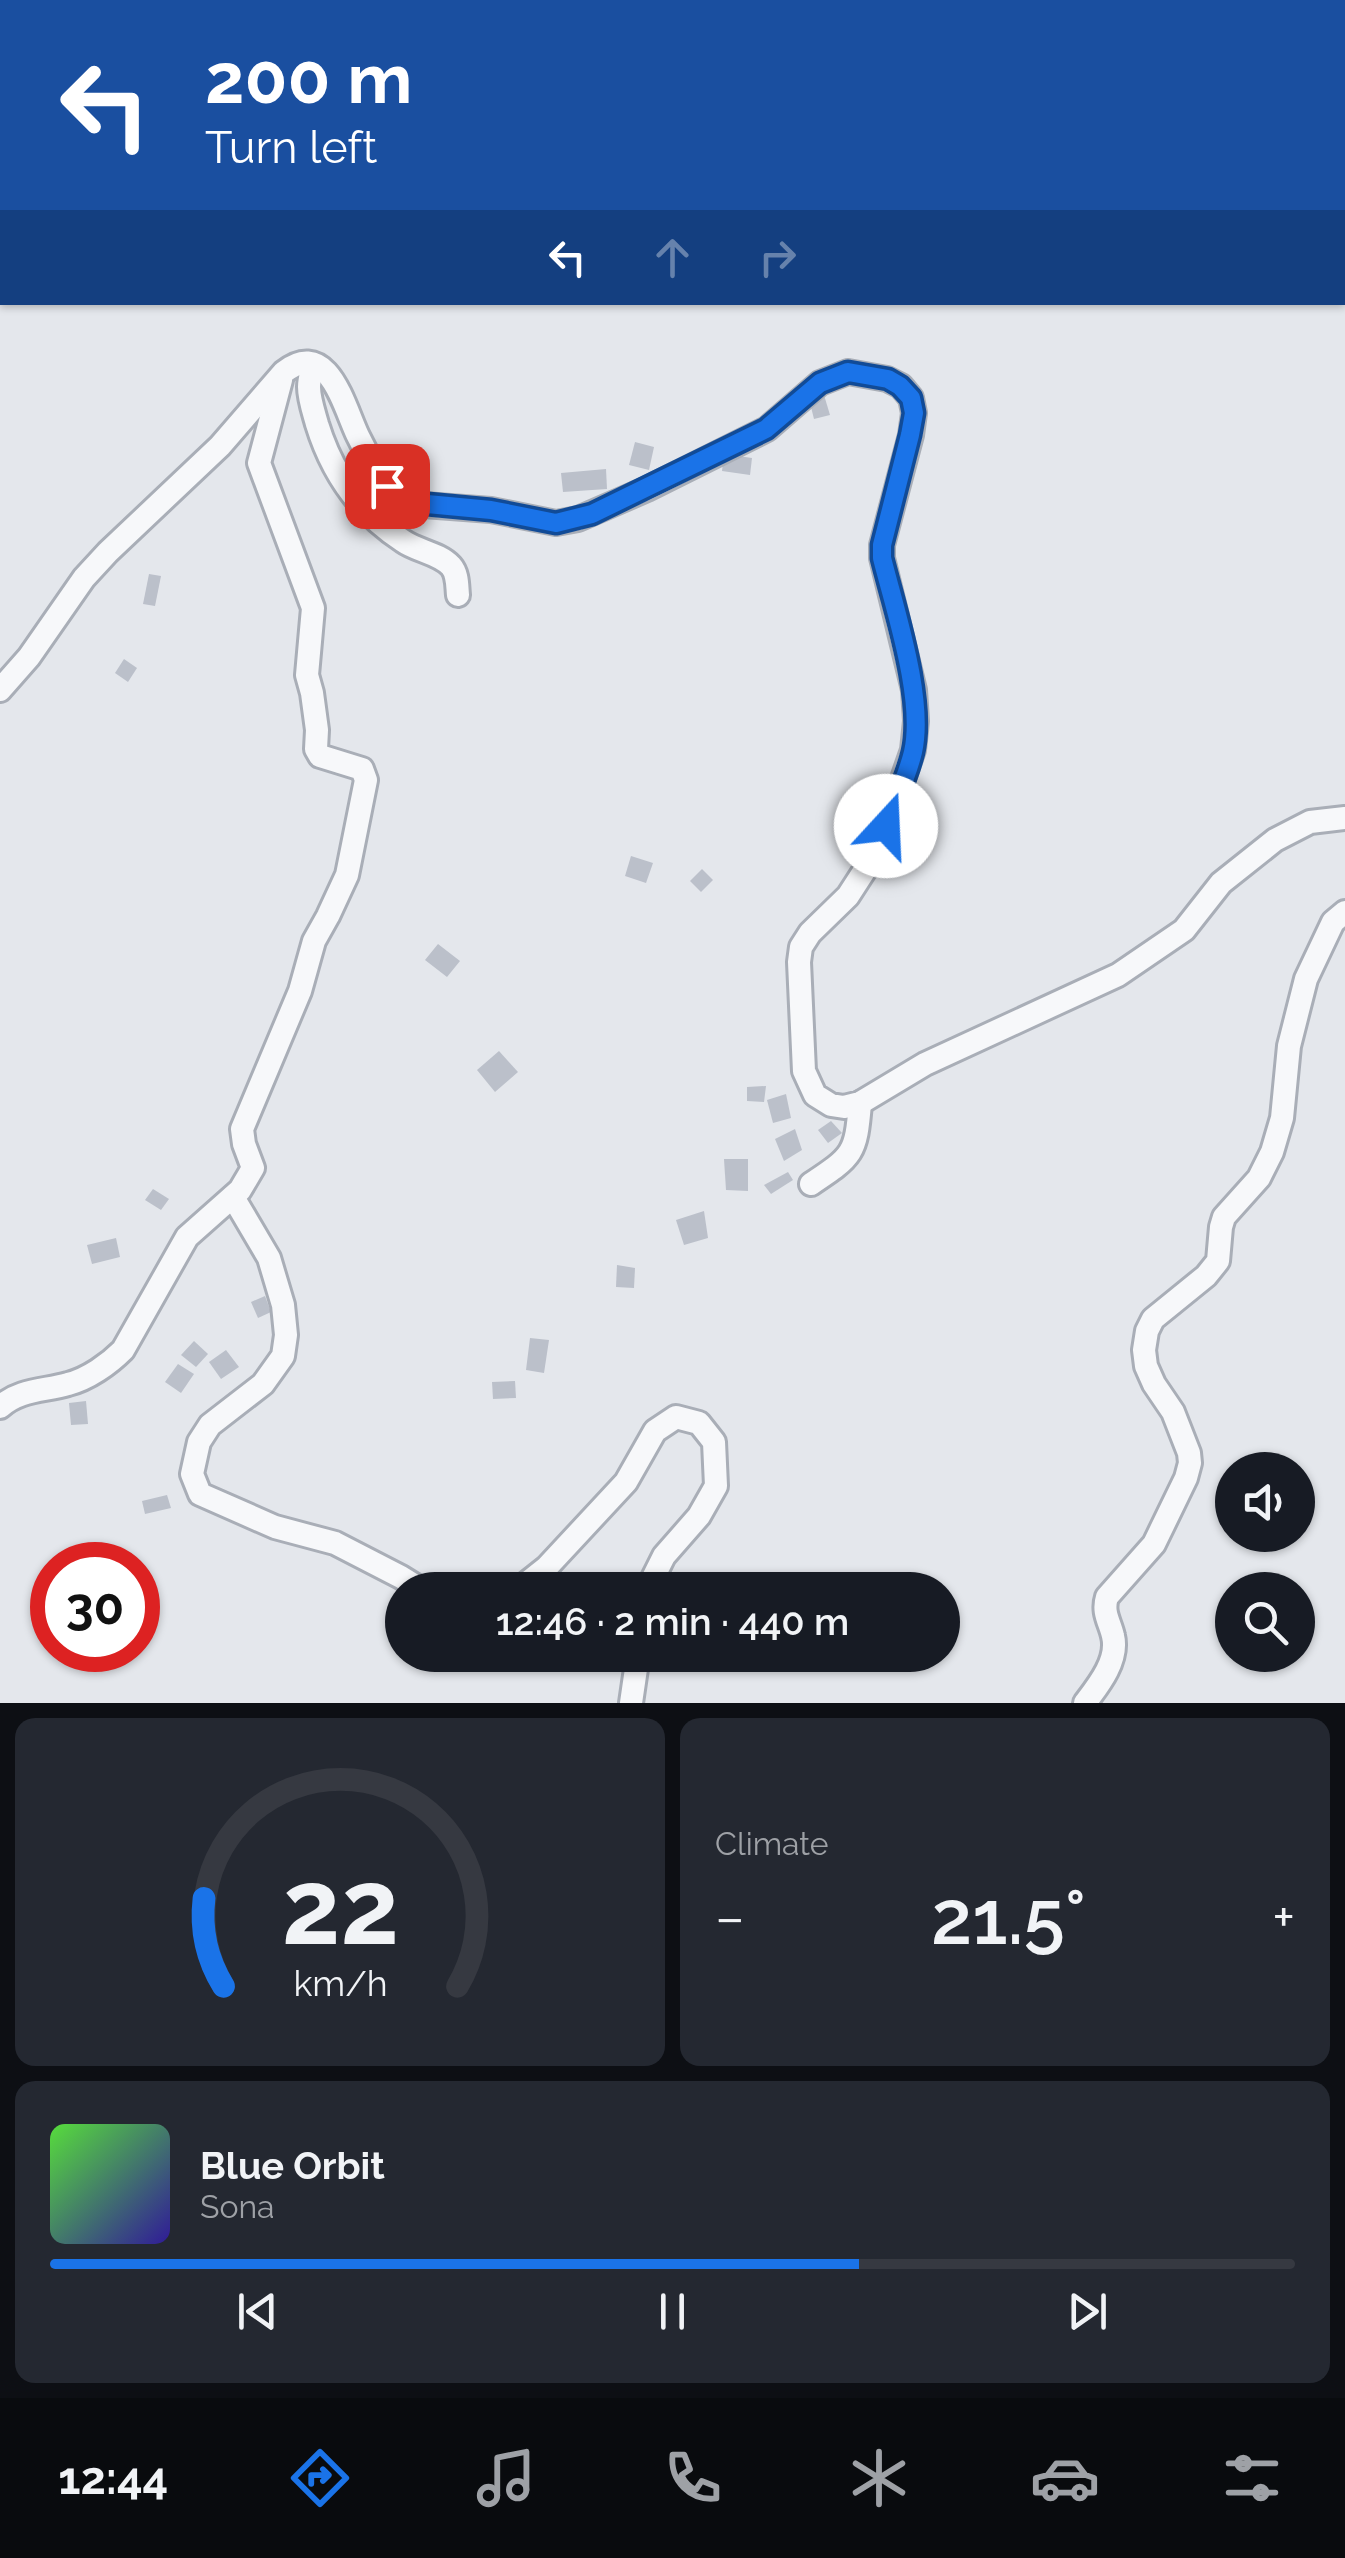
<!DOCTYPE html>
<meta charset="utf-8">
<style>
body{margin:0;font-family:Raleway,sans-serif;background:#242831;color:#f1f3f6;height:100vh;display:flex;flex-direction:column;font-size:38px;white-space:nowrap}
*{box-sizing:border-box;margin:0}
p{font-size:32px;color:#9ea1a6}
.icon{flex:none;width:55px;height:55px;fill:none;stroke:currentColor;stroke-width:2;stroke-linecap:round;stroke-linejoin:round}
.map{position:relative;height:1703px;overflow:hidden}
.details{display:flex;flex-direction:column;gap:15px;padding:15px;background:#0d0f14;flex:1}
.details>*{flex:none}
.top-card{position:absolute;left:0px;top:0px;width:1345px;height:305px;box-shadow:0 2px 8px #0004;background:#1a4fa0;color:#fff;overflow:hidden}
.controls{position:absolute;left:1215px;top:1452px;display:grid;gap:20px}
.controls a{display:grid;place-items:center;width:100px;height:100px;border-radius:50%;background:#171b24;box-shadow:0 2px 8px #0004;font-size:50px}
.speed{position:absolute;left:30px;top:1542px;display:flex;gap:20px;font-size:50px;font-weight:700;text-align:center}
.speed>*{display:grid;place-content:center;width:130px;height:130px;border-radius:50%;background:#171b24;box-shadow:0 2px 8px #0004;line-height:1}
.speed .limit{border:15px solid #d22;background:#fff;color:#111}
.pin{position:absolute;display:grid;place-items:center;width:85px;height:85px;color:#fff;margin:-42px;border-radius:20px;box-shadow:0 5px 15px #0006}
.me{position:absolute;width:110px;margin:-55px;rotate:20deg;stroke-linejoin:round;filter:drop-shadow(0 0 8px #0008)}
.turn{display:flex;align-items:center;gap:35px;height:210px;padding:0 40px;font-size:45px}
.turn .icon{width:130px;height:130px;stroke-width:2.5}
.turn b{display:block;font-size:70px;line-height:85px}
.lanes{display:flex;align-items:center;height:95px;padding:0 40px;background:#0003;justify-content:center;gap:50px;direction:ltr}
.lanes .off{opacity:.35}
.big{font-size:75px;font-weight:600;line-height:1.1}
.details .tile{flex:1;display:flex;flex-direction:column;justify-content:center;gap:15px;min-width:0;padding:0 35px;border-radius:20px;background:#242831}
.details .dial{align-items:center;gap:0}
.dial svg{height:260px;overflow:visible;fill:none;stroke:#363941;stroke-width:7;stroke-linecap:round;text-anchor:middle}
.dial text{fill:#f1f3f6;stroke:none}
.song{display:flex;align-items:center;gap:30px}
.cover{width:120px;height:120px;border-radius:15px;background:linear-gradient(135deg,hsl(110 70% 55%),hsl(250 70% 35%))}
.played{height:10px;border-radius:5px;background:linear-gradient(90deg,#1a73e8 65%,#363941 65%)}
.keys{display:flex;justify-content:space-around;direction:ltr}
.heat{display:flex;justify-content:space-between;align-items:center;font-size:55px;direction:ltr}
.details .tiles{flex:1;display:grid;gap:15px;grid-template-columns:1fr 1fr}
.tile:last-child{grid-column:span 2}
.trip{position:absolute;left:385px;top:1572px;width:575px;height:100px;border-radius:50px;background:#171b24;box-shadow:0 2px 8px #0004;font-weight:600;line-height:100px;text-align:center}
.tabs{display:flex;height:160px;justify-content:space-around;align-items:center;background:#090b0e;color:#9ea1a6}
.tabs .icon{width:70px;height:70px}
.tabs .active{color:#1a73e8}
.tabs b{font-size:45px;color:#f1f3f6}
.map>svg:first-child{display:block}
.building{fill:#bbc0ca}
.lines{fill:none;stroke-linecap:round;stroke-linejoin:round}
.minor-casing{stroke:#a9aeb7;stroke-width:28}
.path{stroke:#c2c5cb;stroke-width:2.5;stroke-dasharray:8 8;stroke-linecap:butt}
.minor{stroke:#f7f8fa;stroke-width:22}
.route-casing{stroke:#114b97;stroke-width:25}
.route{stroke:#1a73e8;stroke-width:18}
</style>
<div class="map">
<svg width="1345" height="1703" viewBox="0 0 1345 1703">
<rect width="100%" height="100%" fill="#e4e7ec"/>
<g class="building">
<path d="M824 395 830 415 814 419 809 399Z"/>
<path d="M635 442 654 447 649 470 629 465Z"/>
<path d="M724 454 752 458 750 475 722 471Z"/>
<path d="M606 469 607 489 563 492 561 473Z"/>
<path d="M149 574 161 576 155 606 143 604Z"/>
<path d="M124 659 137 668 128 682 115 673Z"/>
<path d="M631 856 653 863 646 883 625 876Z"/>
<path d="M702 869 713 880 701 892 690 881Z"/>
<path d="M438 944 460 961 447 977 425 960Z"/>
<path d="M499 1051 518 1072 495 1092 477 1070Z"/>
<path d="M766 1086 764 1102 747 1101V1087Z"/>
<path d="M786 1094 791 1118 773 1123 767 1100Z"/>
<path d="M831 1121 842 1133 828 1143 818 1130Z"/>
<path d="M795 1129 802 1150 784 1161 775 1139Z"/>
<path d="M724 1159H748V1191L726 1190Z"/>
<path d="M788 1172 793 1180 771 1194 764 1185Z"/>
<path d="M153 1189 169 1199 161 1210 145 1200Z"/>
<path d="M704 1211 708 1238 684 1245 676 1220Z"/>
<path d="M116 1238 120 1257 92 1264 87 1245Z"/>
<path d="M617 1265 635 1268 634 1288 616 1287Z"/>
<path d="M265 1296 271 1312 258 1318 251 1302Z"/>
<path d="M530 1338 549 1340 544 1373 526 1370Z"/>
<path d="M194 1341 208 1354 196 1367 181 1355Z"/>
<path d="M226 1350 239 1367 221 1379 209 1362Z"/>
<path d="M178 1364 194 1374 181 1393 165 1382Z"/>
<path d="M515 1381 516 1398 493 1399 492 1382Z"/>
<path d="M86 1401 88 1424 71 1425 69 1403Z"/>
<path d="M167 1495 171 1508 145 1514 142 1501Z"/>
</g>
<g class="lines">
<g class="minor-casing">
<g id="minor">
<path d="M313 364C312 371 309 379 309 387 309 399 314 413 317 424 332 473 360 513 403 541 417 551 439 553 451 566 458 574 457 586 458 595"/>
<path d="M0 690 29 657 84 578 108 552 220 446 284 372C328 337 344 407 358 436 368 457 381 479 396 497L424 505 491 510 556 523 578 519 647 489 767 429 820 383 848 372 887 379 901 386 911 398 914 413 911 435 882 545V558L914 690 916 721 913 750 879 848 848 896 810 933 801 947 799 962 804 1071 815 1095 831 1105 844 1107 860 1103 925 1064 1118 975 1184 930 1221 883 1275 840 1310 822 1345 818"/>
<path d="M811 1184C853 1156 856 1154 860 1103"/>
<path d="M233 1197 269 1258 283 1305 286 1335 283 1356 263 1384 210 1425 199 1442 192 1474 200 1494 275 1527 335 1543 401 1577 422 1590"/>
<path d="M0 1407C20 1389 44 1391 68 1384 88 1379 109 1364 123 1350L187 1237 240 1190 253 1168 244 1144 242 1129 300 991 314 941 328 916 347 875 366 780 362 769 320 756 316 749 317 730 312 693 307 675 313 608 259 463 281 380"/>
<path d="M518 1590 547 1567 626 1482 655 1431 676 1417 699 1423 714 1442 716 1486 699 1516 664 1556 653 1578 650 1590"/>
<path d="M631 1703 638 1655"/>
<path d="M1085 1703C1098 1686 1119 1660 1113 1636 1110 1622 1102 1613 1107 1597L1154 1544 1186 1478 1190 1463 1189 1453 1173 1412 1154 1384 1146 1366 1144 1350 1147 1331 1153 1319 1206 1276 1218 1261 1221 1227 1224 1217 1259 1178 1272 1152 1282 1118 1289 1046 1306 979 1333 922 1345 912"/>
</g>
</g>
<path class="path" d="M863 2 867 0"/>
<use href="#minor" class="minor"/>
</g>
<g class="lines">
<g class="route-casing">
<path id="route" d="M387 486 396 497 406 502 491 510 556 523 592 514 766 429 820 383 848 372 888 379 900 386 911 398 914 413 910 435 882 545V558C895 610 925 700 913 752 907 777 895 802 886 826"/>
</g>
<use href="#route" class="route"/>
</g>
</svg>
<div class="controls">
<a><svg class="icon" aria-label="sound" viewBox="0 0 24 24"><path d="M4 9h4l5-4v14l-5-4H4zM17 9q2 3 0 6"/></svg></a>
<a><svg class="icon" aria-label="search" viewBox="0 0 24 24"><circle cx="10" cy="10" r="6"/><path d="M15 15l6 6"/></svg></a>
</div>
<div class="speed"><div class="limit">30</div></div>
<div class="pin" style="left:387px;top:486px;background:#d93025"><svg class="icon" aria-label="arrive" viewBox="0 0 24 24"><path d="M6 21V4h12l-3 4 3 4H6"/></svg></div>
<svg class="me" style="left:886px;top:826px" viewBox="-20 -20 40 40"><circle r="19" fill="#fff"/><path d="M0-13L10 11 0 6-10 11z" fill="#1a73e8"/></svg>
<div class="trip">12:46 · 2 min · 440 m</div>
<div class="top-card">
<div class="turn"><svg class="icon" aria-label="left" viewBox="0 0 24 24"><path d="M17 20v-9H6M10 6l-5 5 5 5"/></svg><div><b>200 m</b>Turn left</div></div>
<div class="lanes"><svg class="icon" aria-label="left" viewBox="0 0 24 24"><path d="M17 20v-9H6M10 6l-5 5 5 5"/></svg><svg class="icon off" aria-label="ahead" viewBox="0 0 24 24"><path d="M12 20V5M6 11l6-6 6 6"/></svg><svg class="icon off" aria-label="right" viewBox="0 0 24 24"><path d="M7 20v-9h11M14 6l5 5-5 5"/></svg></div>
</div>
</div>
<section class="details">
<div class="tiles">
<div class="tile dial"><svg viewBox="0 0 100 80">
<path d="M14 69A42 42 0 1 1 86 69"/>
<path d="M14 69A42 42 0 0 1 8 42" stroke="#1a73e8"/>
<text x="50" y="56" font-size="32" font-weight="700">22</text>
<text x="50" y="72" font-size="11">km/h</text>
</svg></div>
<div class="tile"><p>Climate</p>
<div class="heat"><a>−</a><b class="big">21.5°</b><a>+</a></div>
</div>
<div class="tile">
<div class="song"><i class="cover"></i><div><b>Blue Orbit</b><p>Sona</p></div></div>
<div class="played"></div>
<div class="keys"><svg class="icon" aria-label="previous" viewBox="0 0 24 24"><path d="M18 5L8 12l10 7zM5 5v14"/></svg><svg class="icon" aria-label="pause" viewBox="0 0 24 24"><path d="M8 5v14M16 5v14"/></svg><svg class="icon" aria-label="next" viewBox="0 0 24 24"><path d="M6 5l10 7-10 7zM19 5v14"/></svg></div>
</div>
</div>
</section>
<nav class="tabs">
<b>12:44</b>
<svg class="icon active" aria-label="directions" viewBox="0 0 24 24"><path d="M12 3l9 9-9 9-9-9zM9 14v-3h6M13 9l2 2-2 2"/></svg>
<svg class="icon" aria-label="music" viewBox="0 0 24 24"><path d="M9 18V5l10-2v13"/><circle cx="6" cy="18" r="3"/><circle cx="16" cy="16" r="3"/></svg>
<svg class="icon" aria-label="phone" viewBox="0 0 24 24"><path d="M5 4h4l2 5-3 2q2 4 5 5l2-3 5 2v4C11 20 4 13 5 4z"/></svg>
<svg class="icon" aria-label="climate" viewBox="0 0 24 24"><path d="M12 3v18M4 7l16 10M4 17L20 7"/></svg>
<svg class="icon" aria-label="car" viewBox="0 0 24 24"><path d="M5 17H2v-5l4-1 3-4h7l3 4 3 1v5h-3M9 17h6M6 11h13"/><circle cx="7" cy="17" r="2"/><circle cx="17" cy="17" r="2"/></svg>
<svg class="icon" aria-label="filters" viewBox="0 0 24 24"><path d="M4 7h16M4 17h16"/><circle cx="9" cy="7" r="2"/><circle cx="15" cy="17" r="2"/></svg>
</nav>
